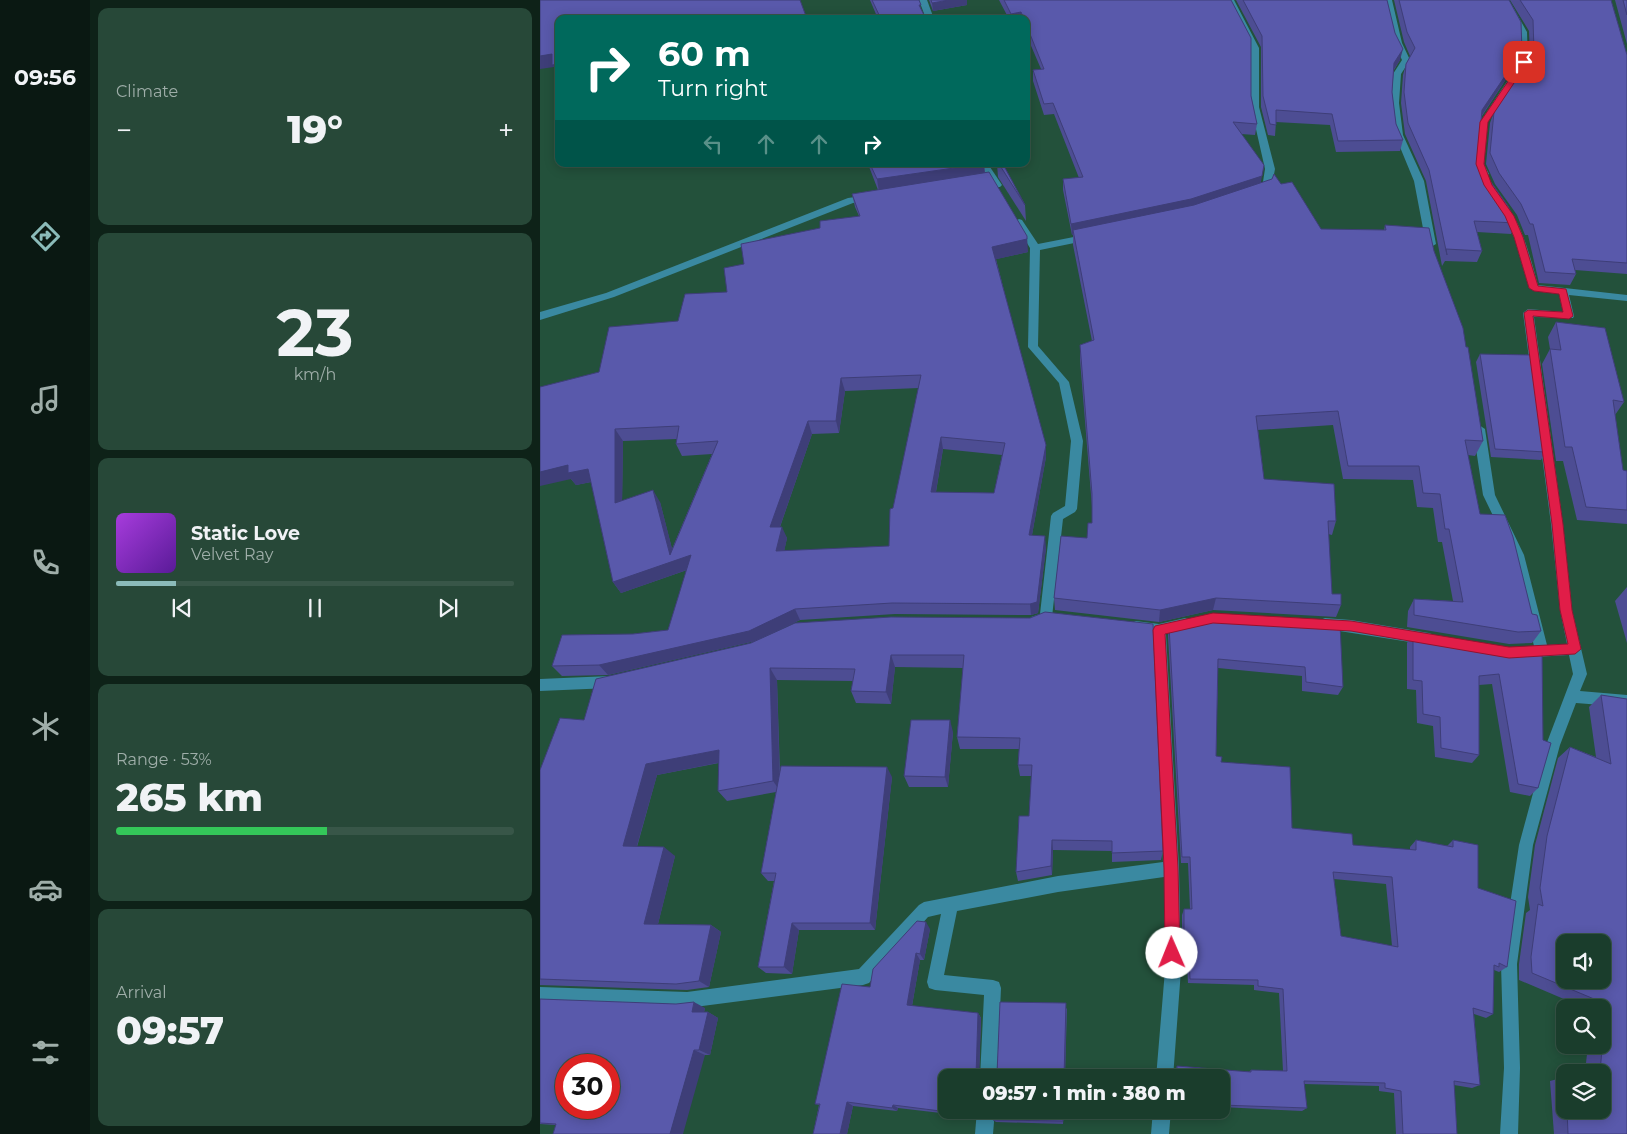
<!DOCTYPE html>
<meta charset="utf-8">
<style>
body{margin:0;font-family:Montserrat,sans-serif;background:#274838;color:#f1f3f6;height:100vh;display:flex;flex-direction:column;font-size:19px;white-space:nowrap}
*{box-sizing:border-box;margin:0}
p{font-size:16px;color:#9faea9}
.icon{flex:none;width:28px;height:28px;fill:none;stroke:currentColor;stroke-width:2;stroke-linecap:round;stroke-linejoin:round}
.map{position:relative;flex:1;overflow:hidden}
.drawer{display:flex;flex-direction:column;gap:8px;padding:8px;background:#0e2218;width:450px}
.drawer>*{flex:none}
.hud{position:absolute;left:15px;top:15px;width:475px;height:152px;border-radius:10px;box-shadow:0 2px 12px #0003,0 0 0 1px #385648;background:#00695c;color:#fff;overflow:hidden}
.buttons{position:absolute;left:1016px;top:934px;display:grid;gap:10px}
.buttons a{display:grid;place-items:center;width:55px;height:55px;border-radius:10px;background:#1a3d2c;box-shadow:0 2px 12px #0003,0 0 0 1px #385648;font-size:25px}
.speed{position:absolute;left:15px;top:1054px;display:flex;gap:10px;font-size:25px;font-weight:700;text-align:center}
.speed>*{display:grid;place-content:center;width:65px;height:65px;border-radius:50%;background:#1a3d2c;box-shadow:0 2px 12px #0003,0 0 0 1px #385648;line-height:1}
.speed .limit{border:8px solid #d22;background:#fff;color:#111}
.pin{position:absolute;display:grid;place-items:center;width:42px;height:42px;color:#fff;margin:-21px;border-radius:10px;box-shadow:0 2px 8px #0006}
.me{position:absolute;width:55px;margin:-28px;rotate:359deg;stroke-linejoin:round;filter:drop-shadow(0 0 4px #0008)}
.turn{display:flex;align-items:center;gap:18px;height:105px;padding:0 20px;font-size:22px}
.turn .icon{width:65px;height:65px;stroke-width:2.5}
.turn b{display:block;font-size:35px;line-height:42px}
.lanes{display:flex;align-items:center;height:48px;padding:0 20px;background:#0003;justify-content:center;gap:25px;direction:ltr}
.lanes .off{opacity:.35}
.big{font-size:38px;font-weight:800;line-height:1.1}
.drawer .card{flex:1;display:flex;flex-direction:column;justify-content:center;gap:8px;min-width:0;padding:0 18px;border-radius:10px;background:#274838}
.drawer .dial{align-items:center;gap:0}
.dial b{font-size:65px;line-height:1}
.song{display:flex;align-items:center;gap:15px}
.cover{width:60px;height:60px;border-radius:8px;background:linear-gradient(135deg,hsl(280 70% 55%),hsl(270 70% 35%))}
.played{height:5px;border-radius:2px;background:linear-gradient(90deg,#8bbbb9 15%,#385648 15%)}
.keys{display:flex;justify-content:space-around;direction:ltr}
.heat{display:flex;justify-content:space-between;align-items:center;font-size:28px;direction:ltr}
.charge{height:8px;border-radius:4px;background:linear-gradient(90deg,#34c759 53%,#385648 0)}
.trip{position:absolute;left:398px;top:1069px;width:292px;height:50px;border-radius:10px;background:#1a3d2c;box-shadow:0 2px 12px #0003,0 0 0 1px #385648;font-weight:800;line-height:50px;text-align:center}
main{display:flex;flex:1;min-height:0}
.dock{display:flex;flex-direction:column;width:90px;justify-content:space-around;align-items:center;background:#0a1812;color:#9faea9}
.dock .icon{width:35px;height:35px}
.dock .on{color:#8bbbb9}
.dock b{font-size:22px;color:#f1f3f6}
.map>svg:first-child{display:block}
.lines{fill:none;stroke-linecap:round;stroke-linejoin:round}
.minor{fill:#3a89a1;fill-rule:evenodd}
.wall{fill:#4d4d93;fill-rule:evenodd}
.shaded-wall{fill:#3e3e78}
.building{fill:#5959ab;stroke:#3e3e78;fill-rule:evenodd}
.route{fill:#e11d48;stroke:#92132f}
</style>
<main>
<nav class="dock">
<b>09:56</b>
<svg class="icon on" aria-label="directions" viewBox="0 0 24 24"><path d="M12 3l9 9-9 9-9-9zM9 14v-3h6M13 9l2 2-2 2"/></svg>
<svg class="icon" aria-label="music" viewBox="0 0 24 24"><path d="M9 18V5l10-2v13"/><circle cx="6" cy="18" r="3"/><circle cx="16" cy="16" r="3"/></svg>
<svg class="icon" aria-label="phone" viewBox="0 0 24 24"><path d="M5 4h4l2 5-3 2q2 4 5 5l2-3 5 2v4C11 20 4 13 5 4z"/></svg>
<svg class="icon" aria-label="climate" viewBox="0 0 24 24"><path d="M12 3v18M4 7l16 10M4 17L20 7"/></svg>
<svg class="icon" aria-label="car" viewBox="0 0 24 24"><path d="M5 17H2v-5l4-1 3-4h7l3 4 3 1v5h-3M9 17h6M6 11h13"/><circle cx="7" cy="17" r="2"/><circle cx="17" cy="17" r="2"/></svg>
<svg class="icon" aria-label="filters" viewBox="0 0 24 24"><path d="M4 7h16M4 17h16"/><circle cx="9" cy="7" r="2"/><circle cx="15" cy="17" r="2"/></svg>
</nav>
<section class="drawer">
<div class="card"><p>Climate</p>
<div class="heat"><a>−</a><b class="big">19°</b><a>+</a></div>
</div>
<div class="card dial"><b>23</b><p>km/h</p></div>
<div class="card">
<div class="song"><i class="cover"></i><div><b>Static Love</b><p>Velvet Ray</p></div></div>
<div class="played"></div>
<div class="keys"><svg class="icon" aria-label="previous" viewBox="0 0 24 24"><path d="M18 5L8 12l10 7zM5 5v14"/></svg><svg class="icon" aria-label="pause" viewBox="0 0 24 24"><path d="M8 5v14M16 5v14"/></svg><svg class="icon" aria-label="next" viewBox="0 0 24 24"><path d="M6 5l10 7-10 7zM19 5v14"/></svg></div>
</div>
<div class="card"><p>Range · 53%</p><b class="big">265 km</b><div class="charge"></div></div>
<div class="card"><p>Arrival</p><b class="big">09:57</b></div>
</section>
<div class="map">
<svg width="1087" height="1134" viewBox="0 0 1087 1134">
<rect width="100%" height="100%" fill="#23513b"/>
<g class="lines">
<g class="minor">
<path d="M379 0H387L394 19H386Z"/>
<path d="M686 0H694L719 48V107L735 169 731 190 720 195 715 192 722 188 725 169 711 107V48Z"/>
<path d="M844 0H852L862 43 870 60 861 74 859 103 863 135 884 181 896 244 891 247 886 244 874 181 855 135 851 103 853 74 862 60 854 43Z"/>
<path d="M961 0H969L987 32 988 62 948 122 944 164 949 174 944 177 939 174 936 164 940 122 980 62 979 32Z"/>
<path d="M440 164H448L462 185 460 187H454Z"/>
<path d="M329 195 332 196V200L313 203 74 297 0 320V312L66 293 308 198Z"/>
<path d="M967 210C980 215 994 271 998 285L1087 295V301L1029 295 1034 316 1033 318 994 317 1023 524 1032 610 1047 674 1040 691 1087 695V707L1036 703 1020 745 993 845 977 964 980 1068 978 1134H960L964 1068 961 964 979 845 1006 745 1033 674 1029 655 995 657 990 655 988 651 990 647 994 646 972 555 943 495 933 429 939 425 945 429 955 495 984 555 1007 645 1027 644 1020 610 1011 524 983 313 988 309 1023 312 1019 294 994 291 989 288 974 237 962 213Z"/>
<path d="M479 219 482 220 498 244 549 234 554 237 549 240 500 250 498 346 529 382 543 441 537 509 535 512 523 519 512 617 511 621 496 627 491 625 490 621 491 617 500 614 511 516 513 513 525 506 531 441 519 383 488 347 490 248 474 222Z"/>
<path d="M645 618 650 620 651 624 650 628 626 634 639 868 641 970 633 1078H616L625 970 624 877 518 892 417 911 404 975 453 980 459 982 461 988 457 1078H440L444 995 395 990 389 988 387 982 401 914 388 917 329 983 323 985 147 1008 0 1003V987L147 992 319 969 379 905 384 902 518 876 623 862 613 635 591 631 589 627 591 623 596 621 619 624Z"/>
<path d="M785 618 811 620 889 633 894 635 896 639 894 643 889 645 780 628 779 624 780 620Z"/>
<path d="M70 676 75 678 77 682 75 686 70 688 0 691V679Z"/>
<path d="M437 1110H455L453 1134H435Z"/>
<path d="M613 1110H631L629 1134H611Z"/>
</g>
</g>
<g class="wall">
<path d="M330 0H379L381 10 386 19H338Z"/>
<path d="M389 0H427V5L393 11Z"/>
<path d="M459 0H691L717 124 715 135 701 134 721 182 741 184 781 229 844 230 845 225 894 251 943 441 935 456 928 455 940 514 1001 631 992 643 969 644 867 627 868 611 874 599 913 601 902 542H898L893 508 877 507 873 480 803 479 793 425 718 430 724 479 796 521 792 535 788 534 792 594 801 605 796 617 673 610 619 622 515 610 514 598 547 538 552 523V507L540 360V345L552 341 533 245V235H532L523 190V179L539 178 514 114 504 115 493 81V70L501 69 486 34V19H469Z"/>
<path d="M696 0H847L860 60 854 70 852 92 856 124 863 140 860 151 796 152 790 125 736 122 735 136 728 135 721 107V47Z"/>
<path d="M854 0H969L982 51 978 61 942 116 938 153 946 175 976 223 971 234 937 232 942 251 937 262 905 261 902 266 886 181 865 134 861 103 863 75 866 64 870 56 864 42Z"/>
<path d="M970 0H1071L1087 55V274L1035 270 1036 274 1030 285 999 283 988 235H985L977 215 955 184 946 164 950 123 954 112 990 58 989 31Z"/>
<path d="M1075 0H1087V44Z"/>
<path d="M328 164H444L445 173 488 252 456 259 506 457 492 535 506 548 498 613 491 615 355 614 260 620 220 639 490 618 623 851 621 860 572 862V851L513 850 512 875 478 881 476 872 489 816 491 776H480L478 765 479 749H420L417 737 423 668 355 667 351 704 316 703 311 691 313 681 237 680 240 773 352 777 335 930H259L252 974 226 973 218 967 234 881H228L221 873 236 792 187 801 178 791 179 763 117 775 97 847 135 856 118 924 171 925 181 932 169 987 147 990 0 985V770L44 720 215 641 68 675 22 676 12 666 93 634 128 630 147 570 81 593 73 582 51 482 36 485 31 479 59 372 138 321 187 292 204 264 280 228 319 216 315 207 312 194 338 190ZM379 388 353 508 349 546 244 551 247 538 240 527 272 434 299 433 305 391ZM137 439 136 444 142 456 172 454 132 549 120 502 82 500 83 441ZM403 449 462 455 454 493 396 492Z"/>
<path d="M457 164H463L485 205 486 221 458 177Z"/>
<path d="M1016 322 1084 402 1075 415 1083 470 1087 471V524L1037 520 1023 461H1016L1002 364 1010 349 1008 337Z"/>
<path d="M940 354 1005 452 1001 460 951 457 936 362Z"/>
<path d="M1087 587V643L1075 601Z"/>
<path d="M675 617 803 687 798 695 762 691V676L678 668 676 756 681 762 752 828 813 845 870 850V847L876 840 907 846 913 840 938 888 967 967 959 972 954 970 953 1014 946 1018 934 1014 940 1085 932 1088 914 1085 917 1134H856L854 1093 839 1091V1086L764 1084 767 1108 762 1111 681 1107V1078H635L636 1069 637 1066 709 1072 711 1070 743 1071 739 993 714 990V985L648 983 646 945H642V915L644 909H650L648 863H641L628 636 629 626ZM794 879 846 884 852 946 801 936Z"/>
<path d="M873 634 976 650 998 788 990 796 970 792 952 684 939 685V755L932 763 895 757 893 726 877 723 876 690 867 689V643Z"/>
<path d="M1061 695 1087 699V1134H1014L1010 1081 1025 1077V1110H1062V1072H1045L1048 1045H1062V1008H1045L979 980V964L986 913 990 910 988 897 995 845 1018 758 1030 747 1056 757 1049 707Z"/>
<path d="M413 732 408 787H369L364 776Z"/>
<path d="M390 929 384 960H380L372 1006 438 1013 441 1018 439 1075 457 1074 527 1008 525 1078 406 1110H436L435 1117 358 1108 357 1111 313 1106 307 1134H273L279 1105 275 1104 330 987Z"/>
<path d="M0 999 165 1008 164 1012H168L178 1018 170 1055H165L15 1125 0 1124Z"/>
<path d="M453 1110H524L523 1124 456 1122 453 1120Z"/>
</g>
<g class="shaded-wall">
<path d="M409 0H427V5L393 11 392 3Z"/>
<path d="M481 12 482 19H471V14Z"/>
<path d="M863 49 860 60 851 74 854 63Z"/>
<path d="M982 51 978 61 938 121 942 110Z"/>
<path d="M12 54 19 64V78L14 67 0 69V56Z"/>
<path d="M444 164 445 177 339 192 337 179Z"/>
<path d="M722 176 720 187 650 210 533 230V235H532L531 224Z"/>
<path d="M487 236 488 252 453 260 452 247Z"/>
<path d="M301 378 305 391 299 433 296 421Z"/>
<path d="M268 421 272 434 236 538 230 527Z"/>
<path d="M75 429 83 441 82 514 75 503Z"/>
<path d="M401 437 403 449 394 503 391 492Z"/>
<path d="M506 445V457L490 546 489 535Z"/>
<path d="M28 465 48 469 56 481 36 485 31 479 0 486V472Z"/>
<path d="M113 490 120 502 135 560 151 555 158 566 81 593 73 582 130 555Z"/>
<path d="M242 527 247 538 242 562 236 551Z"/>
<path d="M505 536 506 548 498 613 491 615 490 604Z"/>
<path d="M676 598 673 610 619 622 620 610Z"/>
<path d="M255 609 260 620 215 641 68 675 59 665Z"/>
<path d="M351 655 355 667 351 704 346 692Z"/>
<path d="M230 668 237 680 240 791 233 781Z"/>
<path d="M410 720 413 732 408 787 405 777Z"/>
<path d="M179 750 187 761 117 775 94 856 83 846 106 764Z"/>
<path d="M347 767 352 777 335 930 330 923Z"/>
<path d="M512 840 513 850 512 875 511 866Z"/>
<path d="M124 847 135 856 116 932 104 924Z"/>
<path d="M386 922 390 929 384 960 380 954Z"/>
<path d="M252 923 259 930 252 974 244 967Z"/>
<path d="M171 925 181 932 169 987 159 981Z"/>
<path d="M376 953 380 960 371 1011 367 1005Z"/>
<path d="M154 1002 165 1008 163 1017 152 1012Z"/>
<path d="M526 1003 525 1078H524Z"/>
<path d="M168 1012 178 1018 170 1055 159 1050Z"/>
<path d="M438 1013 441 1018 439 1078 436 1076Z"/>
<path d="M154 1050 165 1055 143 1134H130Z"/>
<path d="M307 1102 313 1106 307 1134H300Z"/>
<path d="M353 1105 358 1108 357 1111 352 1108Z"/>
<path d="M432 1110H436L435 1117 432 1115Z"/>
</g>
<g class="building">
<path d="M0 0H260L267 19H19V64L12 65V54L0 56Z"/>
<path d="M332 0H379L381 5H379L386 19H341Z"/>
<path d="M391 0H409L392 3Z"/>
<path d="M464 0H691L711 38V96L717 124 693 122 724 165 722 176 651 199 531 224 523 179 543 177 513 103 504 104 493 70 504 69 486 24V19H484L481 12 471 14Z"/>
<path d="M703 0H847L855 33 863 49 854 63 852 92 856 124 863 140 798 141 792 114 736 110V125L730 124 723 96 722 36Z"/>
<path d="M859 0H969L981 22 982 51 942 110 938 153 946 175 968 206 976 223 934 221 942 251 906 249 907 255 889 170 868 123 864 92 866 64 875 48 867 32Z"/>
<path d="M980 0H1071L1087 55V263L1032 259 1036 274 1005 272 993 224H990L981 204 959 173 950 153 954 112 994 51 993 20Z"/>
<path d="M1083 0H1087V15Z"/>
<path d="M330 164H442L337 179Z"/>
<path d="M459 164H463L485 205Z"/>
<path d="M449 172 487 236V239L452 247 506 445 489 535 505 536 497 602 490 604 352 603 255 609 209 631 59 665 12 666 22 635 93 634 128 630 151 555 73 582 48 469 28 473V465L0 472V387L59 372 69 327 138 321 145 294 187 292 184 268 204 264 201 244 280 228V221L320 216 312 194ZM381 375 353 508 350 509 349 546 236 551 242 527H230L268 421H296L301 378ZM139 426 136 444 178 441 130 555 113 490 75 503V429ZM401 437 465 443 454 493 391 492Z"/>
<path d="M734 174 741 184 752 182 781 229 846 230 845 225 889 228 894 251 923 328 926 347H928L943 441 925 440 940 514 965 515 973 537 992 614 997 615 1001 631 978 632 874 615V599L923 602 909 529H905L900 494 883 493 879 466H808L798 411 716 416 724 479 794 484 796 521H788L792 594H801V605L676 598 620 610 514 598 521 536 547 538 548 523H552V494L540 345 554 340 533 230 654 205 732 179Z"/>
<path d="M1016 322 1065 328 1084 402 1073 400 1083 470 1087 471V510L1046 507 1032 447H1025L1010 349 1021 350Z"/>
<path d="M940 354 992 355 1005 452 955 449Z"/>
<path d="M505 612 613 624 623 851 572 853V841L512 840 511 866 476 872 479 816H489L492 765H478L480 738 417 737 424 655H351L346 692 311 691 315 669 230 668 233 781 178 791 179 750 106 764 83 846 124 847 104 924 171 925 159 981 136 984 0 979V770L20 718 44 720 56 679 211 643 255 623 351 617 490 618Z"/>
<path d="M675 617 800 624 803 687 766 682 765 667 678 659 676 756 682 757 681 762 750 767 752 828 812 834 813 845 876 850V840L913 847V840L938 845V888L976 901 967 967 959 963V967L954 965 953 1014 933 1008 940 1085 914 1081 917 1134H863L861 1091 845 1088V1083L764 1081 767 1108 681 1105V1078H637V1066L711 1072V1070L747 1071 743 989 718 986V980L650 979 648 940H644V909H652L650 857H642L629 626ZM793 872 852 877 858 947 801 936Z"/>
<path d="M873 634 976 650 1002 649 1003 740 1011 743 998 788 978 784 959 674 939 676V755L901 748 900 717 883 714 882 681 873 680Z"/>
<path d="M1061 695 1087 699V1134H1028L1027 1110H1062V1072H1060L1066 1004 992 973 991 957 998 904 1003 906 1000 888 1007 836 1030 747 1071 764ZM1025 942H1062V980H1025Z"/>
<path d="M371 720H410L405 777 364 776Z"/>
<path d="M241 766 347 767 330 923H252L244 967H218L236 873H221Z"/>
<path d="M377 921 386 922 380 954 376 953 367 1005 438 1013 436 1076 457 1074 460 1002 526 1003 524 1078H406V1110H432V1115L353 1105 352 1108 307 1102 300 1134H273L280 1104H275L302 984 330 987 333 969Z"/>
<path d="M0 999 136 1004 154 1002 152 1012H168L159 1050H154L130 1134H13L16 1124 0 1123ZM26 1065H69V1108H26Z"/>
<path d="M453 1110H523V1121L453 1120Z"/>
</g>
<path class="route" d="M982 61 988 62 948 122 944 164 952 185 974 216 983 237 998 286 1026 289 1033 316 1029 319 993 316 1023 524 1032 610 1041 649 1035 654 969 658 811 631 673 623 625 634 638 868 640 953 637 958 632 960 627 958 625 953 624 868 613 630 615 626 673 613 811 621 969 647 1028 644 1020 610 1012 524 984 313 988 310 1023 312 1019 294 994 291 989 288 974 237 965 216 944 185 936 164 940 122Z"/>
</svg>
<div class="buttons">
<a><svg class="icon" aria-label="sound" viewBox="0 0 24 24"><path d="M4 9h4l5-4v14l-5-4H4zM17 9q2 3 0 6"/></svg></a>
<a><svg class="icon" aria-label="search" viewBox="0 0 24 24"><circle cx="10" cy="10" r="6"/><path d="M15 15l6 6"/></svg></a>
<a><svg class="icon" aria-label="layers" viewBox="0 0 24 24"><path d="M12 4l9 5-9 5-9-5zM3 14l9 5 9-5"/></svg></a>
</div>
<div class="speed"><div class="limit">30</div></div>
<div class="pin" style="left:984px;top:62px;background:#d93025"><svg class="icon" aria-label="arrive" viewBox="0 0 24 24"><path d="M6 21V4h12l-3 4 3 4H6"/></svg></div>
<svg class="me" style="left:632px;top:953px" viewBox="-20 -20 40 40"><circle r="19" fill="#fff"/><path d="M0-13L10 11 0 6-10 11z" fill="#e11d48"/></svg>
<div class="trip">09:57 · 1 min · 380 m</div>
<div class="hud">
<div class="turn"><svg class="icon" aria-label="right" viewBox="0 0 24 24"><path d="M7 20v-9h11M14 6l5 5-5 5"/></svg><div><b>60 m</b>Turn right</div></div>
<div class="lanes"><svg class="icon off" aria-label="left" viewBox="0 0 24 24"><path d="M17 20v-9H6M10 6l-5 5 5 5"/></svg><svg class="icon off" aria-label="ahead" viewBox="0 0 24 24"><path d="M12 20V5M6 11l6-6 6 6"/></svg><svg class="icon off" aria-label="ahead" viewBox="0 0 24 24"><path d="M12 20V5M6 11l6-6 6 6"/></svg><svg class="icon" aria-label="right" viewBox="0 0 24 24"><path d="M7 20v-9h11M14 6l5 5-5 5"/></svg></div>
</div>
</div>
</main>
